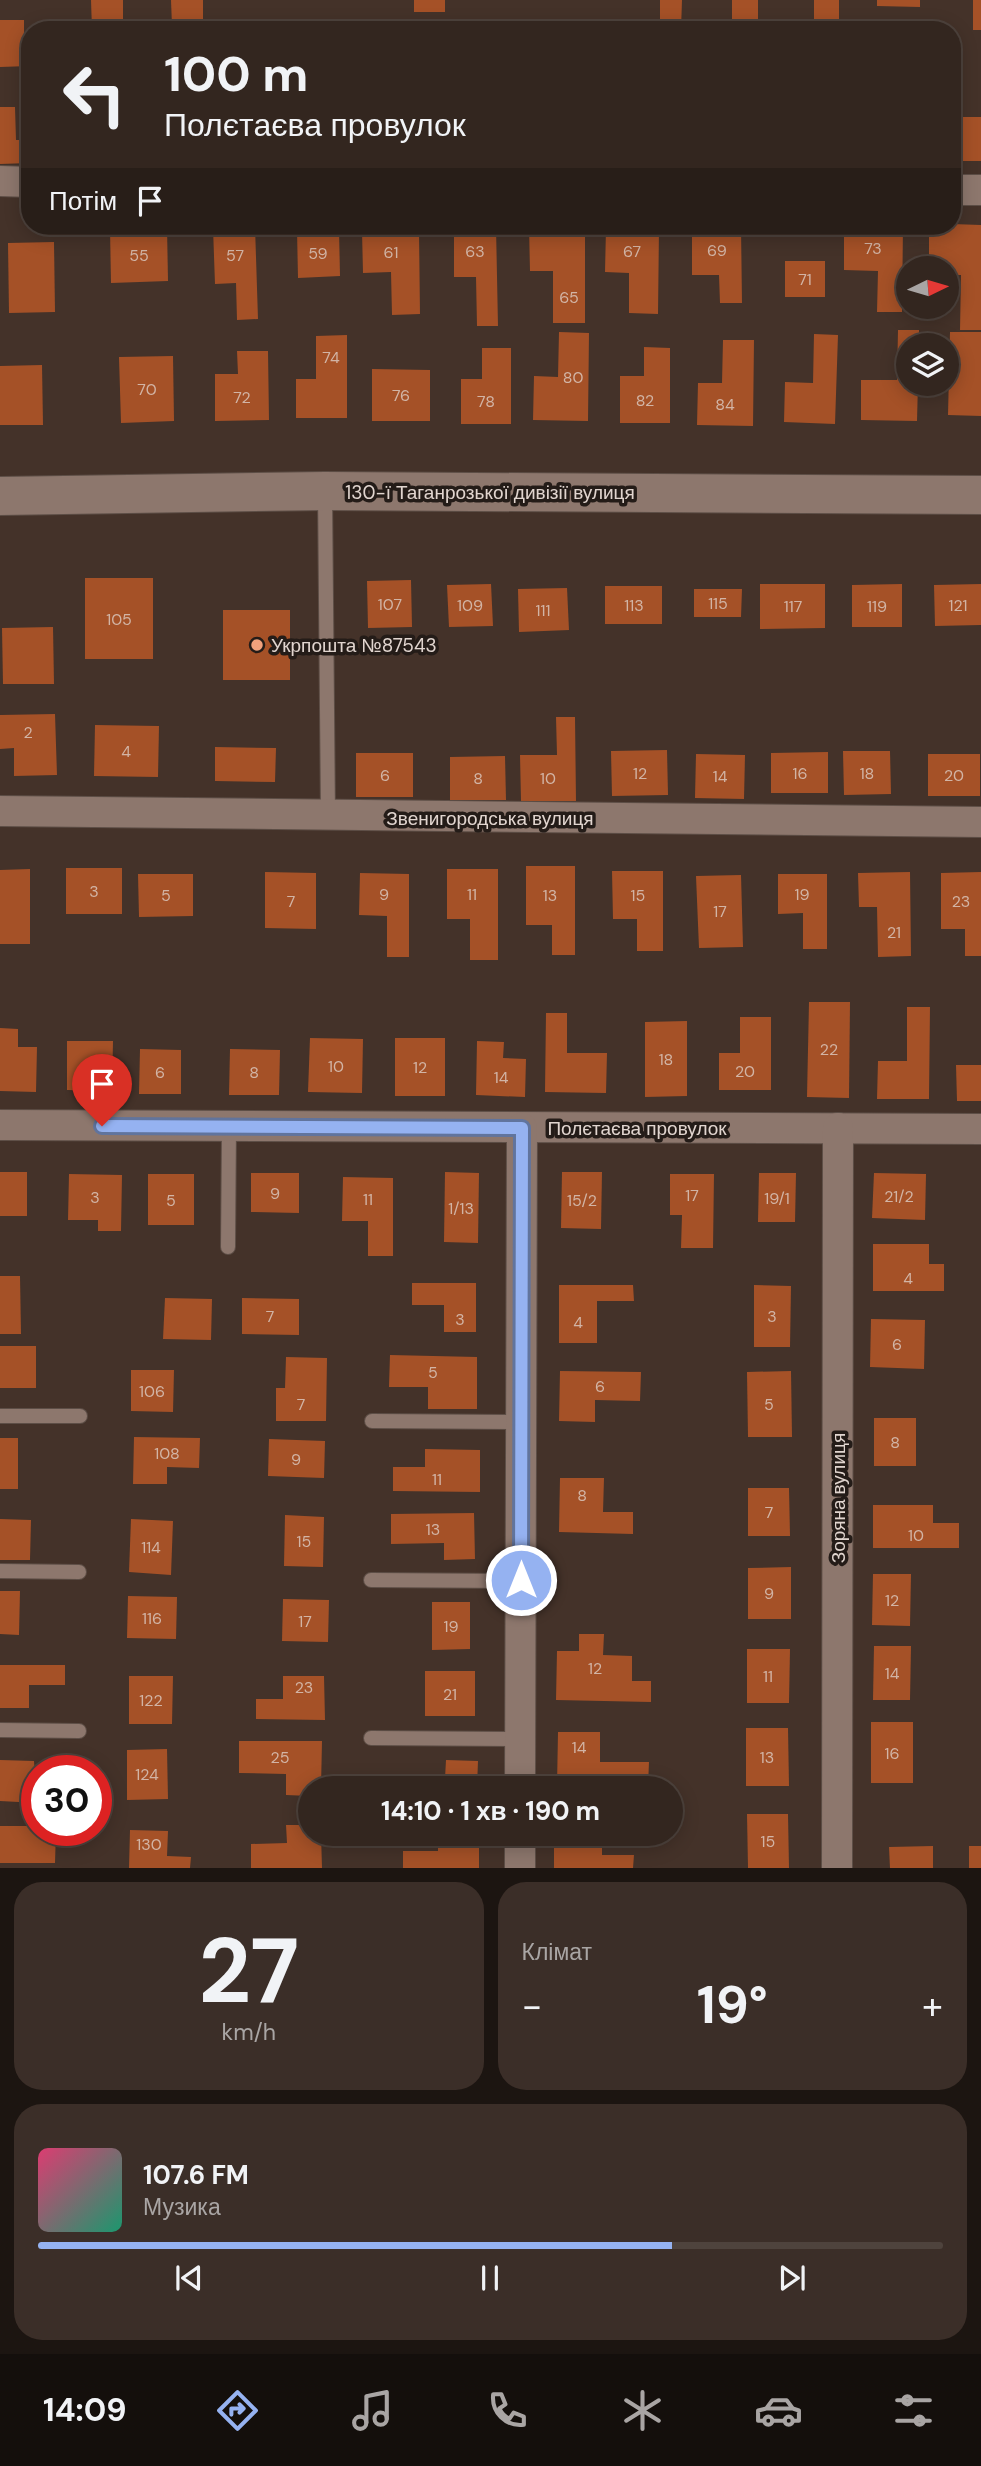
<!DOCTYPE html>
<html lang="uk">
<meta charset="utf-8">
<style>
body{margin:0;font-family:"DM Sans",sans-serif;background:#3b2e28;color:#f1f3f6;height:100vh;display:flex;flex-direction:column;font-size:26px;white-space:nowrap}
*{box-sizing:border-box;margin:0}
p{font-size:23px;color:#a9a5a4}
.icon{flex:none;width:38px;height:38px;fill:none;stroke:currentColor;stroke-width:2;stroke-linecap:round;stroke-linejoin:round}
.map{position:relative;height:1868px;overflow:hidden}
.side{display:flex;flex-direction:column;gap:14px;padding:14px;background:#1c1511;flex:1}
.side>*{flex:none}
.guide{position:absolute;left:21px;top:21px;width:940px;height:214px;border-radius:28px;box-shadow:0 4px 18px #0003,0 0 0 2px #4e433d;background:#33261f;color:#f1f3f6;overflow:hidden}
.needle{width:46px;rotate:85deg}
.tools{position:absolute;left:896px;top:256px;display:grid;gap:14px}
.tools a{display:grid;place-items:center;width:63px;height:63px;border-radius:50%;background:#33261f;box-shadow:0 4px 18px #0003,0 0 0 2px #4e433d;font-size:35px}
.speed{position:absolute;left:21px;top:1755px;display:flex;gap:14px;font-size:35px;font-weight:700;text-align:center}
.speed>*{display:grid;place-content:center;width:91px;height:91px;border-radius:50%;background:#33261f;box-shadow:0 4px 18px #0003,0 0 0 2px #4e433d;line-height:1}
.speed .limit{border:10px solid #d22;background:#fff;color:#111}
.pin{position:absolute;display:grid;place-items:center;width:60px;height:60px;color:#fff;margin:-72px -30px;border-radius:50% 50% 50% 0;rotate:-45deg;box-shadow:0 0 7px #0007}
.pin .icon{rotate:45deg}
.me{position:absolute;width:77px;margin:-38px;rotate:0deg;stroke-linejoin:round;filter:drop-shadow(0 0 5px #0008)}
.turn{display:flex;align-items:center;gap:24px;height:147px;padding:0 28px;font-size:32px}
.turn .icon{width:91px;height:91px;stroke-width:2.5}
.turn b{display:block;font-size:49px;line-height:60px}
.then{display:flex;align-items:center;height:66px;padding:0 28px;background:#0003;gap:14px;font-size:26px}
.big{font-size:52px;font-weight:700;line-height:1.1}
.side .card{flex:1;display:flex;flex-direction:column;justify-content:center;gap:10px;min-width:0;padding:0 24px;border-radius:28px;background:#3b2e28}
.side .dial{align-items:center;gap:0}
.dial b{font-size:91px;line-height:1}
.song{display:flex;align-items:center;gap:21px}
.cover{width:84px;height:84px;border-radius:10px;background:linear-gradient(135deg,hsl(340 70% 55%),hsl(160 70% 35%))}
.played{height:7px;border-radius:4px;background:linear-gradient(90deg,#95b2f1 70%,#4e433d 70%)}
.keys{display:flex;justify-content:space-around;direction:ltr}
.heat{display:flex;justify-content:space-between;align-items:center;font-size:38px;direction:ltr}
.side .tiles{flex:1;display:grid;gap:14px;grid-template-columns:1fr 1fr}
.card:last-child{grid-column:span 2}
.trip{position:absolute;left:298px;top:1776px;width:385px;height:70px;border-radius:35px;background:#33261f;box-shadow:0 4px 18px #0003,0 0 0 2px #4e433d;font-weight:700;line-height:70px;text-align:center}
.menu{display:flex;height:112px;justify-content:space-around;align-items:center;background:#140f0c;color:#a9a5a4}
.menu .icon{width:49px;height:49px}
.menu .current{color:#95b2f1}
.menu b{font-size:32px;color:#f1f3f6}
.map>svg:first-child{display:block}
.building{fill:#a55127}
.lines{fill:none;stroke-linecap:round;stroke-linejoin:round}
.lane-casing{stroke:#5d4e46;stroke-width:16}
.street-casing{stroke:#5d4e46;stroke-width:32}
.secondary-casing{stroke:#5d4e46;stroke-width:40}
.lane{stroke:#8d776d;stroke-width:14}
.street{stroke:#8d776d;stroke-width:30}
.secondary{stroke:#8d776d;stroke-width:38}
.route-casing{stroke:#61749d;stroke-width:18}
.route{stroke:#95b2f1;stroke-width:12}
.poi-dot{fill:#f1a17c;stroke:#241c18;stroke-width:2.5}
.labels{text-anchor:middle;stroke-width:7;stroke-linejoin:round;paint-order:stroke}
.number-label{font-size:16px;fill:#d2b4a5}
.street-label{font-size:19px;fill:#e1d5cf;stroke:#241c18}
.poi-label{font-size:19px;fill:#e1d5cf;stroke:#241c18;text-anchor:start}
</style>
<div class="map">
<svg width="981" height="1868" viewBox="0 0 981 1868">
<rect width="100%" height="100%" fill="#443229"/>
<g class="building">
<path d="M91 0H123V30H92Z"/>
<path d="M171 0H203V25L172 26Z"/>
<rect x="414" y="0" width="31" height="12"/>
<path d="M660 0H682L681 30H660Z"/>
<rect x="732" y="0" width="26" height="30"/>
<rect x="814" y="0" width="25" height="20"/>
<path d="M877 0H920V7L877 6Z"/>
<rect x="973" y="0" width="8" height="30"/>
<path d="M0 20H24V43H30V66L0 67Z"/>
<path d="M0 107H15L16 140H30V163L0 164Z"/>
<rect x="952" y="117" width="29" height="44"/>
<path d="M952 224 981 225V330H960L961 275H947V268H929V226Z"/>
<path d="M255 226 258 319 237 320 236 283 215 284 213 228Z"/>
<path d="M454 226H496L498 326H477L476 277H454Z"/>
<path d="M529 226H585V323H553V271H530Z"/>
<path d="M692 226H741L742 303H720L719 275H692Z"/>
<path d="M844 226H903L902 312H877L878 271 844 270Z"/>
<path d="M167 227 168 281 111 283 110 229Z"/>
<path d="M606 228 659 229 658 314 629 313V273L605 272Z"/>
<path d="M339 229 340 276 298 278 297 230Z"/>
<path d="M419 230 420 314 392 315 391 272 363 273 362 231Z"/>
<path d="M54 242 55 312 9 313 8 243Z"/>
<rect x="785" y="261" width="40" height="36"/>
<path d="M898 330H919V345H908V383H918L917 421 861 420V380H897Z"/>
<path d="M559 332 589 333 588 421 533 420 534 376 558 377Z"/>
<path d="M950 332H981V416L948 415Z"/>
<path d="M814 334 838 335 835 424 784 422 785 382 813 383Z"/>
<path d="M347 335V418H296V379H316V336Z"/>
<path d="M723 340H754L753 426 697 425 698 383H722Z"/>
<path d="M644 347 670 348V423H620V376H644Z"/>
<path d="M482 348H511V424H461V379H482Z"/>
<path d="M237 351H268L269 420 215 421V374H238Z"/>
<path d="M173 356 174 421 121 423 119 357Z"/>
<path d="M42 365 43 425H0V366Z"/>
<path d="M372 369 430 370V421H372Z"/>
<rect x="85" y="578" width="68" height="81"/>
<path d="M411 580 412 627 368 628 367 581Z"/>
<path d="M491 584 493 626 449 627 447 585Z"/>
<path d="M760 584H825V628L760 629Z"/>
<path d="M902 584V627H852V585Z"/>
<path d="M981 584V625L935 626 934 585Z"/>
<rect x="605" y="586" width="57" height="38"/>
<path d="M567 588 569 630 519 632 518 589Z"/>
<path d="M694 589H742L741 617H694Z"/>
<rect x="223" y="610" width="67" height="70"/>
<path d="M53 627 54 684H3L2 628Z"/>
<path d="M55 714 57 775 14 776V748L0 749V715Z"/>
<path d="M556 717H575L576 801H521L520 755H557Z"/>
<path d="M95 725 159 726 158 777 94 776Z"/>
<path d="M215 747 276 748 275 782 215 781Z"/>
<path d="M667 750 668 795 612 796 611 751Z"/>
<path d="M843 751H890L891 794 844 795Z"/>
<path d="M828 752V793H771V753Z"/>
<rect x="356" y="753" width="57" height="44"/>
<path d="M696 754 745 755 744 799 695 798Z"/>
<rect x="928" y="754" width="52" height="42"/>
<path d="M505 756 506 800H450V757Z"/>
<path d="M526 866H575V955H552V925H526Z"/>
<rect x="66" y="868" width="56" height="46"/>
<path d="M30 869V944H0V870Z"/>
<path d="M447 869H498V960H470V919H447Z"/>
<path d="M612 871H663V951H637V919H613Z"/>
<path d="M265 872 316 873V929L265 928Z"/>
<path d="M910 872 911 956 878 957 877 907H859L858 873Z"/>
<path d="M981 872V956H965V929H941V873Z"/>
<path d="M360 873 409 874V957H387V916L359 915Z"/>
<path d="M138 874H193V916L139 917Z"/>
<path d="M778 874H827V949H803V913L778 914Z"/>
<path d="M741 875 743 947 699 948 696 876Z"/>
<path d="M809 1002H850L849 1098 807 1097Z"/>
<path d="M907 1007H930L929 1099H877L878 1061H907Z"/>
<path d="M546 1013H567V1053H607L606 1093 545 1092Z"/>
<path d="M740 1017H771V1090H719V1053H740Z"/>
<path d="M687 1021V1096L645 1097V1022Z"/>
<path d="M0 1028 18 1029V1047H37L36 1092 0 1091Z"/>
<path d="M310 1038 363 1039 362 1093 308 1092Z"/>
<rect x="395" y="1038" width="50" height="58"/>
<path d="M67 1041H113L112 1091 67 1090Z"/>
<path d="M477 1041 504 1042 503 1058 526 1059 525 1097 476 1095Z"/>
<path d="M140 1049 181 1050V1094H139Z"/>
<path d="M230 1049 280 1050 279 1095H229Z"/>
<path d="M956 1065H981V1101H957Z"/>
<rect x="0" y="1172" width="27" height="44"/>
<path d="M445 1172 479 1173 478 1243 444 1242Z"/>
<path d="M562 1172H602L601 1229 561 1228Z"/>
<path d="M251 1173H299V1213L251 1212Z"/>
<path d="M759 1173H796L795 1222H758Z"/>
<path d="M874 1173 926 1174 925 1220 872 1218Z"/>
<path d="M69 1174 122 1175 121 1231H98V1220H68Z"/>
<rect x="148" y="1174" width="46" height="51"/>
<path d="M670 1174H714L713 1248H681L682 1215H670Z"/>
<path d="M343 1177 393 1178V1256H368V1221H342Z"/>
<path d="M873 1244H929V1264H944V1291H873Z"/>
<path d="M0 1276H20L21 1334H0Z"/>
<path d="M412 1283H476V1332H444V1305H412Z"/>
<path d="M559 1285H633L634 1301H597V1343H559Z"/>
<path d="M754 1285 791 1286 790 1347H754Z"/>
<path d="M165 1298 212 1299 211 1340 163 1339Z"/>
<path d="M242 1298 299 1299V1335L242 1334Z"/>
<path d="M871 1319 925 1320 924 1369 870 1367Z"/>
<rect x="0" y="1346" width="36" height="42"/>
<path d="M390 1355 477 1357V1409H428V1387H389Z"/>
<path d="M286 1357 327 1358 326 1421H276V1388H285Z"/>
<path d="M131 1370H174L173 1412 131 1411Z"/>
<path d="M560 1371 641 1372 640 1401 595 1400V1422L559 1421Z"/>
<path d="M791 1371 792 1437H748L747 1372Z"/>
<rect x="874" y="1418" width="42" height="48"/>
<path d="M134 1437 200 1438 199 1468 167 1467V1484H133Z"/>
<rect x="0" y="1438" width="18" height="51"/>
<path d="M269 1439 325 1441 324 1478 268 1476Z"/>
<path d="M425 1449 480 1450V1492L393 1491V1467H425Z"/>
<path d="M560 1478H604L603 1512H633V1534L559 1532Z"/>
<path d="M748 1488H789L790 1536H748Z"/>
<path d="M873 1505H933V1523H959V1548H873Z"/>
<path d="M474 1513 475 1559 444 1560V1543L391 1544V1514Z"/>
<path d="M285 1515 324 1517 323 1567 284 1566Z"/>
<path d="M0 1519 31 1520 30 1560H0Z"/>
<path d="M131 1519 173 1521 171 1575 129 1572Z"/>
<path d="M791 1567V1619H748V1568Z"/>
<path d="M873 1574H911L910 1626 872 1625Z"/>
<path d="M0 1591H20L19 1635 0 1634Z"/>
<path d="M128 1596 177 1597 176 1639 127 1638Z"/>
<path d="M283 1599 329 1600 328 1642 282 1641Z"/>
<path d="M432 1602H470V1649L432 1650Z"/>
<path d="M579 1634H604L603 1655 632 1656V1681H651V1702L556 1700 557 1651H579Z"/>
<path d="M874 1646H911L910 1700H873Z"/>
<path d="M747 1649H790L789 1703H747Z"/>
<path d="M0 1665H65V1685H29V1708H0Z"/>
<rect x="425" y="1671" width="50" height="45"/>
<path d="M129 1676H173L172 1724H129Z"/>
<path d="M283 1676H324L325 1720 256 1719V1699H283Z"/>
<rect x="871" y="1722" width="42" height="61"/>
<path d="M746 1728H788L789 1786H746Z"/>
<path d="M558 1732H600V1762H649L648 1787 557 1786Z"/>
<path d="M239 1741H322L321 1788H310V1796L286 1795V1774L239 1773Z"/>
<path d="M167 1749 168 1799 127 1800V1750Z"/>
<path d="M0 1760 34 1761 37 1803 0 1801Z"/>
<path d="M446 1760 478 1761 477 1788H400V1776L445 1778Z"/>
<path d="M747 1814H788L789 1868H748Z"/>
<path d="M286 1825H310V1834H321L322 1868H251V1844L287 1843Z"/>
<path d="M0 1826H37V1830H56L55 1863H0Z"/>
<path d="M130 1830 168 1831 167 1856 191 1857 190 1868H129Z"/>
<path d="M438 1834H479V1868H403V1851H438Z"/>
<path d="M554 1834H602V1855H634L633 1868H554Z"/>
<path d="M933 1846V1868H890L889 1847Z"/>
<rect x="969" y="1846" width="12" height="22"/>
</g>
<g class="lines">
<g class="lane-casing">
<g id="lane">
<path d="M325 492 328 817"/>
<path d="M228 1247 229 1127"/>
<path d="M0 1416H80"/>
<path d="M372 1421 521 1422"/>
<path d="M0 1571 79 1572"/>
<path d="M371 1580 521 1581"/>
<path d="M0 1730 79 1731"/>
<path d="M371 1738 521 1739"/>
</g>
</g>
<g class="street-casing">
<g id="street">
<path d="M0 181 30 182"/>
<path d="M952 190H981"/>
<path d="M0 811 981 822"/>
<path d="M0 1125 981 1129"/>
<path d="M520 1788 522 1128"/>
<path d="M520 1868V1834"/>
<path d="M837 1868 838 1128"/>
</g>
</g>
<g class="secondary-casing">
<path id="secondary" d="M0 496 325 491 981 495"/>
</g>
<use href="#lane" class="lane"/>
<use href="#street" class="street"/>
<use href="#secondary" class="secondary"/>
</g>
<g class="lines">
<g class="route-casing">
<path id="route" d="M102 1126 522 1128 521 1580"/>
</g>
<use href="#route" class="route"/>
</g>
<circle class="poi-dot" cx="257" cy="645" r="7"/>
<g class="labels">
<g class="number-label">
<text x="873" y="254">73</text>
<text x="717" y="256">69</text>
<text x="475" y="257">63</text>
<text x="632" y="257">67</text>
<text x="391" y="258">61</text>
<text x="318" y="259">59</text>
<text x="139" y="261">55</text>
<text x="235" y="261">57</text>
<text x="805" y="285">71</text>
<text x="569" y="303">65</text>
<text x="331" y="363">74</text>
<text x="573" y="383">80</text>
<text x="147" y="395">70</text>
<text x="401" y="401">76</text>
<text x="242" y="403">72</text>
<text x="645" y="406">82</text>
<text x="486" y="407">78</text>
<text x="725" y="410">84</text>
<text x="718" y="609">115</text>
<text x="390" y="610">107</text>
<text x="470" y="611">109</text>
<text x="634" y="611">113</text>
<text x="958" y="611">121</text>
<text x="793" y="612">117</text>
<text x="877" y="612">119</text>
<text x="543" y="616">111</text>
<text x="119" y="625">105</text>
<text x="28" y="738">2</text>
<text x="126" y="757">4</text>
<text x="640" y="779">12</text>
<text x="800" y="779">16</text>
<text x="867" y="779">18</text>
<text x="385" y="781">6</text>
<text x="954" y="781">20</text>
<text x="720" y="782">14</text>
<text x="478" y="784">8</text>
<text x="548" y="784">10</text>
<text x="94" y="897">3</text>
<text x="384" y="900">9</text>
<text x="472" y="900">11</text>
<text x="802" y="900">19</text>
<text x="166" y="901">5</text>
<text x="550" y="901">13</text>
<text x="638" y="901">15</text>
<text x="291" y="907">7</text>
<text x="961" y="907">23</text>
<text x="720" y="917">17</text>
<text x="894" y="938">21</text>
<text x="829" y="1055">22</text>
<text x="666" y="1065">18</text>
<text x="336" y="1072">10</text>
<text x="420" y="1073">12</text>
<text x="745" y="1077">20</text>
<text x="160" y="1078">6</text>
<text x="254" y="1078">8</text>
<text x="501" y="1083">14</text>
<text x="275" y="1199">9</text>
<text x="692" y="1201">17</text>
<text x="899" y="1202">21/2</text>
<text x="95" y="1203">3</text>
<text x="777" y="1204">19/1</text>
<text x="368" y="1205">11</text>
<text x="171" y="1206">5</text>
<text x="582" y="1206">15/2</text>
<text x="461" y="1214">1/13</text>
<text x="908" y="1284">4</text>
<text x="270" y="1322">7</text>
<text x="772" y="1322">3</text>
<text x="460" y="1325">3</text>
<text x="578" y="1328">4</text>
<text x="897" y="1350">6</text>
<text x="433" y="1378">5</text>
<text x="600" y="1392">6</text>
<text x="152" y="1397">106</text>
<text x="301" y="1410">7</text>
<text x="769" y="1410">5</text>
<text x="895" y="1448">8</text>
<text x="167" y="1459">108</text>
<text x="296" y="1465">9</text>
<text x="437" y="1485">11</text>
<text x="582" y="1501">8</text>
<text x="769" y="1518">7</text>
<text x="433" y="1535">13</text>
<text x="916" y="1541">10</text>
<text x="304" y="1547">15</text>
<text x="151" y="1553">114</text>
<text x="769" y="1599">9</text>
<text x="892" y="1606">12</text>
<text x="152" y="1624">116</text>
<text x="305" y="1627">17</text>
<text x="451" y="1632">19</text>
<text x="595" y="1674">12</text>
<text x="892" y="1679">14</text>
<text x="768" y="1682">11</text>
<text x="304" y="1693">23</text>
<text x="450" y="1700">21</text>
<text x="151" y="1706">122</text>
<text x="579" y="1753">14</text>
<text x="892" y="1759">16</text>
<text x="280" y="1763">25</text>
<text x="767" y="1763">13</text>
<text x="147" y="1780">124</text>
<text x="768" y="1847">15</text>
<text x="149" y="1850">130</text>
</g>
<g class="street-label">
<text x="490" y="499">130-ї Таганрозької дивізії вулиця</text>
<text x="490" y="825">Звенигородська вулиця</text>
<text x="637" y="1135">Полєтаєва провулок</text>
<text transform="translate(838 1498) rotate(-90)" y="7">Зоряна вулиця</text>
</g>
<g class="poi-label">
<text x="271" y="652">Укрпошта №87543</text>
</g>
</g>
</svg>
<div class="tools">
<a><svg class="needle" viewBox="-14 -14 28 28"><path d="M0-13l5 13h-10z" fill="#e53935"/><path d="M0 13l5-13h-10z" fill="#a9a5a4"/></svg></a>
<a><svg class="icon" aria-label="layers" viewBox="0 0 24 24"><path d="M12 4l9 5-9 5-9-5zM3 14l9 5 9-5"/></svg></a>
</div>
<div class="speed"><div class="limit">30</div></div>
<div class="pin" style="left:102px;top:1126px;background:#d93025"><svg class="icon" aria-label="arrive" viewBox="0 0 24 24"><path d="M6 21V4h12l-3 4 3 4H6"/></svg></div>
<svg class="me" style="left:521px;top:1580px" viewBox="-20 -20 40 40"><circle r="17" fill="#95b2f1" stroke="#fff" stroke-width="3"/><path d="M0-11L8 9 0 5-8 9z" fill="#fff"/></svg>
<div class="trip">14:10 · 1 хв · 190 m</div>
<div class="guide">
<div class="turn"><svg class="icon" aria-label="left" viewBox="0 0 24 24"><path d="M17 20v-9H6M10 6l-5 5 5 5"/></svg><div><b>100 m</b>Полєтаєва провулок</div></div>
<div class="then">Потім<svg class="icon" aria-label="arrive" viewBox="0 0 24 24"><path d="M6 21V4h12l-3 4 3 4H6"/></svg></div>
</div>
</div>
<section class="side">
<div class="tiles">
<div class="card dial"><b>27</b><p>km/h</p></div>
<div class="card"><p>Клімат</p>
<div class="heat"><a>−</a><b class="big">19°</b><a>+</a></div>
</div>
<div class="card">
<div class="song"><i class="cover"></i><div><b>107.6 FM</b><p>Музика</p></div></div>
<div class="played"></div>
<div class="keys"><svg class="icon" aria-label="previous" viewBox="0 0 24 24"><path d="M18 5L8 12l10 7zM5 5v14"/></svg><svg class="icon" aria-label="pause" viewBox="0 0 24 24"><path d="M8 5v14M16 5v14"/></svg><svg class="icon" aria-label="next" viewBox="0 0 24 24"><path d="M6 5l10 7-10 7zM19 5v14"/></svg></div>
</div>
</div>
</section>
<nav class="menu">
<b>14:09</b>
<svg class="icon current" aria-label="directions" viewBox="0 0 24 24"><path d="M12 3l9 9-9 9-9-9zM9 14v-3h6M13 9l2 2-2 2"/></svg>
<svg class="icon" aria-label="music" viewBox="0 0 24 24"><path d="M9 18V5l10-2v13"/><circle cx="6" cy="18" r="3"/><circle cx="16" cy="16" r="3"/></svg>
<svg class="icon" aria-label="phone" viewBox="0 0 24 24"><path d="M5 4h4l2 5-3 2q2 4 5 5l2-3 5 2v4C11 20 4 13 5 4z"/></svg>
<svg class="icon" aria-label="climate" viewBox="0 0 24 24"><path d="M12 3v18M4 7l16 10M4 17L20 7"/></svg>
<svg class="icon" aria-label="car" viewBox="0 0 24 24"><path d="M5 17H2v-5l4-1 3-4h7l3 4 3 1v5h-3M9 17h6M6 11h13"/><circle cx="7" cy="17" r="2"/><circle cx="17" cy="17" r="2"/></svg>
<svg class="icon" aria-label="filters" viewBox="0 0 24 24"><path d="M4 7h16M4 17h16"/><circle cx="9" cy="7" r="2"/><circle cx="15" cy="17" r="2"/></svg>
</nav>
